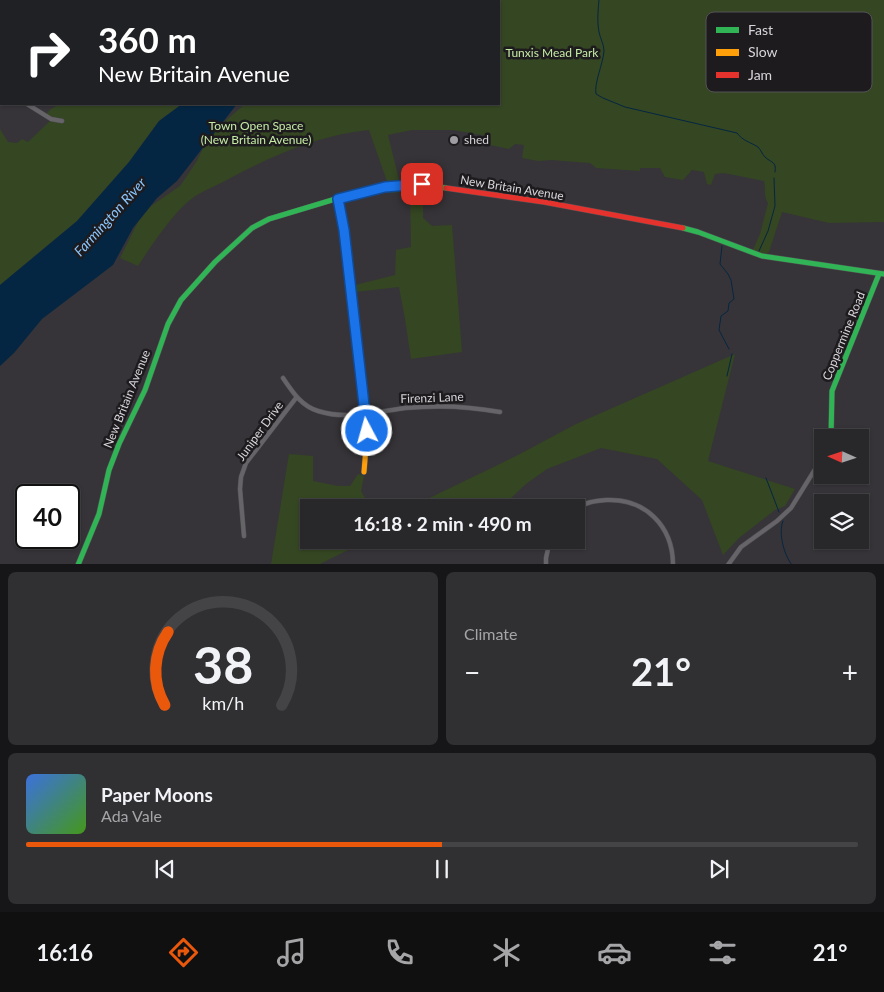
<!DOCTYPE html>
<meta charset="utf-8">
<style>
body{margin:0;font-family:Lato,sans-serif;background:#302f32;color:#f1f3f6;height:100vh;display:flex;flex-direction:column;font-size:19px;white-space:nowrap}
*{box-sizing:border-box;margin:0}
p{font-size:16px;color:#a5a5a8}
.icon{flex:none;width:28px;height:28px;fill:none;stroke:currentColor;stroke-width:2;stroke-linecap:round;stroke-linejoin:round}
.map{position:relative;height:564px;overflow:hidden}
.details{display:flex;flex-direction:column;gap:8px;padding:8px;background:#161517;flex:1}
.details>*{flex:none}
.hud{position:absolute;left:0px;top:0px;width:500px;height:105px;box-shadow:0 1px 4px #0004,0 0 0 1px #444447;background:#202124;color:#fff;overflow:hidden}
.needle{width:32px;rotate:273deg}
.tools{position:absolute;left:814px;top:429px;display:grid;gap:10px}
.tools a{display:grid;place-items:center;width:55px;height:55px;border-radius:0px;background:#28272a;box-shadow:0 1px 4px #0004,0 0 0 1px #444447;font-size:25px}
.speed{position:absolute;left:15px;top:484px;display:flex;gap:10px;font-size:25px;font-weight:700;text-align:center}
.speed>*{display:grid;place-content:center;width:65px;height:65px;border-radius:50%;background:#28272a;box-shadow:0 1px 4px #0004,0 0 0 1px #444447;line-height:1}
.speed .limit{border:2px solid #111;border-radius:8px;background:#fff;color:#111}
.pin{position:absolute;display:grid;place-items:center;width:42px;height:42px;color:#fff;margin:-21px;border-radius:10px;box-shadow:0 2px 8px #0006}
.me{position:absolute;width:55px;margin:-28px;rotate:354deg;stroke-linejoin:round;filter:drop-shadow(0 0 4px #0008)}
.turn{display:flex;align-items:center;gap:18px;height:105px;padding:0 15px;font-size:22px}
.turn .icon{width:65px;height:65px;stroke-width:2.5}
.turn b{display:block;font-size:35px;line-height:42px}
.big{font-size:38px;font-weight:700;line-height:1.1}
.details .card{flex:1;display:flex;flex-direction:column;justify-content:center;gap:8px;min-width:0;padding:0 18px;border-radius:8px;background:#302f32}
.details .dial{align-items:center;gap:0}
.dial svg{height:130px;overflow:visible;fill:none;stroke:#444447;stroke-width:7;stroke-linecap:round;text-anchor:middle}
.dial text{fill:#f1f3f6;stroke:none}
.song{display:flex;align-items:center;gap:15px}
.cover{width:60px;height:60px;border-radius:8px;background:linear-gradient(135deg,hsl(220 70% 55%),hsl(100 70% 35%))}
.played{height:5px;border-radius:2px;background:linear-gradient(90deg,#ea580c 50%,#444447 50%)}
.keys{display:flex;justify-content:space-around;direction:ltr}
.heat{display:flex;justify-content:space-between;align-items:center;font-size:28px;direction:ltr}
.details .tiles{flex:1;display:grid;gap:8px;grid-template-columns:1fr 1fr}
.card:last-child{grid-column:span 2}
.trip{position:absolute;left:300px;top:499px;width:285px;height:50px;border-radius:0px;background:#28272a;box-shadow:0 1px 4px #0004,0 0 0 1px #444447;font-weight:700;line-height:50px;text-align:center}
.dock{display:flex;height:80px;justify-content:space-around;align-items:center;background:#101011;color:#a5a5a8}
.dock .icon{width:35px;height:35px}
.dock .on{color:#ea580c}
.dock b{font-size:22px;color:#f1f3f6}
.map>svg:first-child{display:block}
.green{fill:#344622}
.water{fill:#052642}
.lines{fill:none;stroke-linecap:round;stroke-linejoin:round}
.stream{stroke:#052642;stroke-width:1}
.street-casing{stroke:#525154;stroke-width:5}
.fast-casing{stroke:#525154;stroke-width:6}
.slow-casing{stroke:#525154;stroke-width:6}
.jam-casing{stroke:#525154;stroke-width:6}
.street{stroke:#666468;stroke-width:4}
.fast{stroke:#30b455;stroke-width:5}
.slow{stroke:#ff9f0a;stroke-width:5}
.jam{stroke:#e5322d;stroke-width:5}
.route-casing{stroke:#114b97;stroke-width:12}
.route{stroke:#1a73e8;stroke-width:9}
.poi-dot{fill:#9f9da1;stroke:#1d1b1e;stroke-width:2}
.labels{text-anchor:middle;stroke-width:5;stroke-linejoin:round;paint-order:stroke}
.park-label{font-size:12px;fill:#c5eba5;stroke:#1d1b1e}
.poi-label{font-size:12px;fill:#d8d5da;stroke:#1d1b1e;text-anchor:start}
.street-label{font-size:12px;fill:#d8d5da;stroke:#1d1b1e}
.water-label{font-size:14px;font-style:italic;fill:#8ac6fe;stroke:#1d1b1e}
.key{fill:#1d1b1e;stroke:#555356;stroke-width:1}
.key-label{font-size:14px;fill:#d8d5da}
</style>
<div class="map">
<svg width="884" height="565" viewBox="0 0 884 565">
<rect width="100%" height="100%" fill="#363438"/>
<g class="green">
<path d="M322 0H884V222L829 223 782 212 769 252 763 256 752 252 760 234 768 203C763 195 766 189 764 181L724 173 715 174 711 185 707 184 704 172 692 170 683 180 665 177 660 168H640V171L596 168 590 163 551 160 538 161 522 158 524 145 515 144 509 149 490 145 487 136 453 130H412L388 135 402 192 391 193 369 130C318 135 269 157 225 181 215 186 203 191 194 197 174 211 152 245 138 266L120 258 138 222 151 206 180 186 197 161 209 135 245 104H499V1H321Z"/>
<path d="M60 104H182L159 121 129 162 77 221 0 285V129L8 142 17 143 22 139 28 142 50 121 44 116 51 109Z"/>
<path d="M410 192H423V218L432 226 452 225 462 352 411 359 405 319 399 287 355 292V285L395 275 396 250 411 247Z"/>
<path d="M735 354 708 461 795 489 785 506 775 510 739 538 723 555 702 500 657 459 601 448 547 469 526 484 509 500 507 507H411L518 455 576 424Z"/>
<path d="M289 454 313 456V481L338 486H350L358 474 364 476 361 491 370 507 309 508V540H368L320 564H271Z"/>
</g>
<path class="water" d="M182 104H237L177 181 157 198 133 228 113 265 42 319 14 353 0 366V285L77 221 129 162 159 121Z"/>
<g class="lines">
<g class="stream">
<path d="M599 0C598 11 597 21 599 32 600 38 604 44 604 51 603 64 594 83 596 94L603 98 625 107 737 133C743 141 750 142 758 147 761 150 762 154 765 157 771 163 777 161 775 172"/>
<path d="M722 246 720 264 728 274 731 280 734 299 729 303 728 311 721 316 719 330 729 349"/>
<path d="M759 251 768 231 775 206 774 178"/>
<path d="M727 376 732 354"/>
<path d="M766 478 779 512"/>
<path d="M783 521C778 533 784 555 792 565"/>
</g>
<g class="street-casing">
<g id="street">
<path d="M0 86 1 87"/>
<path d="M27 104 51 119 62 121"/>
<path d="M283 378C292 391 301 406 318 411 346 420 376 412 405 408 437 405 468 406 500 412"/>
<path d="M576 509C585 502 595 501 606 500 645 498 673 526 673 565"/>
<path d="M244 536 240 489 241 477 246 463 296 398"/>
<path d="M546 565V558L550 540"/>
<path d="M728 565 741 547 777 521 791 508 822 458"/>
</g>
</g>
<g class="fast-casing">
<g id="fast">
<path d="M47 1 48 0"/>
<path d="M0 60 1 58"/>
<path d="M683 228 698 232 762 256 884 274"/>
<path d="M831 438 832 391 879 274"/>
<path d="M78 565 99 514 109 470 119 444 145 390 168 324 181 300 215 262 252 228 269 219 362 191 397 185 422 184 446 188"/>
</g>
</g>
<g class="slow-casing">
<path id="slow" d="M338 199C347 245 351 292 356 339 361 383 369 428 364 472"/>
</g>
<g class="jam-casing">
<path id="jam" d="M446 188 544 202 683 228"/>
</g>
<use href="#street" class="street"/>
<use href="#fast" class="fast"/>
<use href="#slow" class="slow"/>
<use href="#jam" class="jam"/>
</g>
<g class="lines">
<g class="route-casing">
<path id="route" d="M367 431 344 230 338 199 385 187 422 184"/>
</g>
<use href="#route" class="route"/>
</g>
<circle class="poi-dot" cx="454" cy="140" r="5"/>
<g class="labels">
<g class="park-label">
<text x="552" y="57">Tunxis Mead Park</text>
<text x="256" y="130">Town Open Space<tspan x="256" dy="14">(New Britain Avenue)</tspan></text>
</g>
<g class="poi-label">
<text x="464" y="144">shed</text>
</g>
<g class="street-label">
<text transform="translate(512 188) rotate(9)" y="4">New Britain Avenue</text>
<text transform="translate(844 336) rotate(-68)" y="4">Coppermine Road</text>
<text transform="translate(432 398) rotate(-2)" y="4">Firenzi Lane</text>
<text transform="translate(127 399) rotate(-68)" y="4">New Britain Avenue</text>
<text transform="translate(260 431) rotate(-54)" y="4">Juniper Drive</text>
</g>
<g class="water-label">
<text transform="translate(110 217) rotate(-48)" y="5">Farmington River</text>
</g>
</g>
<rect x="706" y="12" width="166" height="80" rx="8" class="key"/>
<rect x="716" y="27" width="23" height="6" fill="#30b455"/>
<rect x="716" y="49" width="23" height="7" fill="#ff9f0a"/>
<rect x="716" y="72" width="23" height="6" fill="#e5322d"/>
<g class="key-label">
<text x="748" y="35">Fast</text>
<text x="748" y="57">Slow</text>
<text x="748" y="80">Jam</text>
</g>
</svg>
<div class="tools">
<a><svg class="needle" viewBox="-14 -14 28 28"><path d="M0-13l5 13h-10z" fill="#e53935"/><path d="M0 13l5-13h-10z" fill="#a5a5a8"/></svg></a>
<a><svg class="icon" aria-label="layers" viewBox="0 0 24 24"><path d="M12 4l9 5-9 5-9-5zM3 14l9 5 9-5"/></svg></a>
</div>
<div class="speed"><div class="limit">40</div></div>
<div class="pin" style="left:422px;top:184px;background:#d93025"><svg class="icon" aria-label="arrive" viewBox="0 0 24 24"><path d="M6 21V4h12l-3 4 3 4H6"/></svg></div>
<svg class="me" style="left:367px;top:431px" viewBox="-20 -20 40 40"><circle r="17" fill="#1a73e8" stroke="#fff" stroke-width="3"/><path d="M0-11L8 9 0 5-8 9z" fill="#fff"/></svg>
<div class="trip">16:18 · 2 min · 490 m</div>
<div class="hud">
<div class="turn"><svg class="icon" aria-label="right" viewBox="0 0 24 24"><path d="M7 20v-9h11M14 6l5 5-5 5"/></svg><div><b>360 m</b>New Britain Avenue</div></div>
</div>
</div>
<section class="details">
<div class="tiles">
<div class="card dial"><svg viewBox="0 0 100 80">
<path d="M14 69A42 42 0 1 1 86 69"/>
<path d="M14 69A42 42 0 0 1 16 24" stroke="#ea580c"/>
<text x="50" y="56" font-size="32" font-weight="700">38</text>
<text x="50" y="72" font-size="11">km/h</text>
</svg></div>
<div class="card"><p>Climate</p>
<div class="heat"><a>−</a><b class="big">21°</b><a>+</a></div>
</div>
<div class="card">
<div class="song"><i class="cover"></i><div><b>Paper Moons</b><p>Ada Vale</p></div></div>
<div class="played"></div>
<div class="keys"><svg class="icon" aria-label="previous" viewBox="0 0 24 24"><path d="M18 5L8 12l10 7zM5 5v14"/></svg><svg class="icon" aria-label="pause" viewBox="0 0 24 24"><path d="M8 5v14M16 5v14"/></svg><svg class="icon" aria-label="next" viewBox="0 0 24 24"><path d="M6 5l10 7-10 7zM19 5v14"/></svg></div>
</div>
</div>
</section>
<nav class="dock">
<b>16:16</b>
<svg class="icon on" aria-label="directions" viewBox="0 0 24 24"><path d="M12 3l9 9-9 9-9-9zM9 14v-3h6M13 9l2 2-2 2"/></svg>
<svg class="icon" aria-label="music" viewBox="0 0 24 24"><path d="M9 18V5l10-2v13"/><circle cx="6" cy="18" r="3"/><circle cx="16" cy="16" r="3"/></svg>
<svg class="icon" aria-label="phone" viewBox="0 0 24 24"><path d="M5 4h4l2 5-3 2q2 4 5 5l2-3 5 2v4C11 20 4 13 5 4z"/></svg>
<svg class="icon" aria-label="climate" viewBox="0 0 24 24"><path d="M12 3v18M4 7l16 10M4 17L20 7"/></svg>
<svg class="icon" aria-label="car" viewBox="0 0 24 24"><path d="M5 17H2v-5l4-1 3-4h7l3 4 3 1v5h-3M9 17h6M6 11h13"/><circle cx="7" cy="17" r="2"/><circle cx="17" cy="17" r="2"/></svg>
<svg class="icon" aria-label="filters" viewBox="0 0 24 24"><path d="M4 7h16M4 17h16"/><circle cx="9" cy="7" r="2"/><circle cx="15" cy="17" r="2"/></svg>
<b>21°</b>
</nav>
